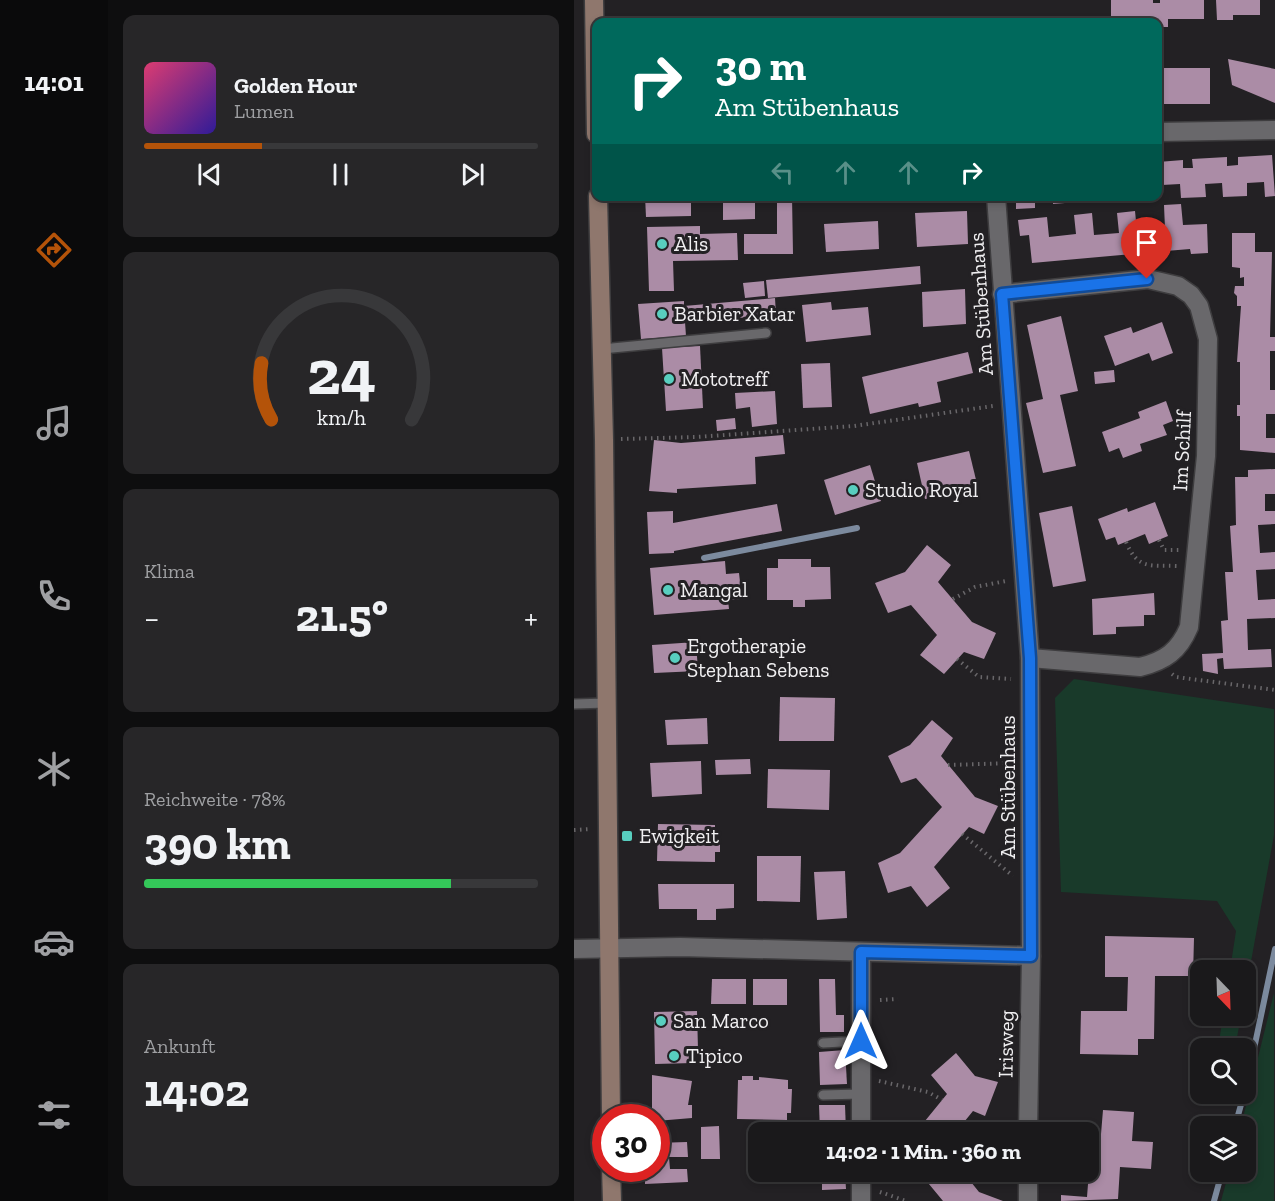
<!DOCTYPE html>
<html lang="de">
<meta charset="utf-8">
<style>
body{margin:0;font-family:"Zilla Slab",serif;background:#272628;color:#f1f3f6;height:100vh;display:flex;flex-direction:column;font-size:22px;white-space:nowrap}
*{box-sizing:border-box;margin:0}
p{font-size:20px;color:#9fa0a3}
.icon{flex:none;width:33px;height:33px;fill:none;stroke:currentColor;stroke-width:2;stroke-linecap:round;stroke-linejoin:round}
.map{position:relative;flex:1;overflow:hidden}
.details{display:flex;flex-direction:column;gap:15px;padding:15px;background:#0e0e0f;width:466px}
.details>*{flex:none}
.top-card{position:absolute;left:18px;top:18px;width:570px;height:183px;border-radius:12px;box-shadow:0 3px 9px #0003,0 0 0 2px #38383a;background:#00695c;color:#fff;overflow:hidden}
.needle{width:39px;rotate:157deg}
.tools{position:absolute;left:616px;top:960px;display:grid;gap:12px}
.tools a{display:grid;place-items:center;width:66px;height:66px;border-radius:12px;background:#1a191b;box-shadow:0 3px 9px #0003,0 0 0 2px #38383a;font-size:30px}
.speed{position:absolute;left:18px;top:1104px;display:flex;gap:12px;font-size:30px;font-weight:700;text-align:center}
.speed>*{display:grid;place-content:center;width:78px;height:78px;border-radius:50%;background:#1a191b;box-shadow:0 3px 9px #0003,0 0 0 2px #38383a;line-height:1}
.speed .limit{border:9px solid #d22;background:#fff;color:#111}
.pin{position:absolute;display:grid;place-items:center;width:51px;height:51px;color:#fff;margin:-62px -26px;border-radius:50% 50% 50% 0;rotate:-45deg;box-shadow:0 0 6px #0007}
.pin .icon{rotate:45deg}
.me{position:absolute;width:66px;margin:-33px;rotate:0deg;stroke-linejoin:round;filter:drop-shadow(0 0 4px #0008)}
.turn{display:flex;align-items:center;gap:21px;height:126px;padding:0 24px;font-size:27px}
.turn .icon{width:78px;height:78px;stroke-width:2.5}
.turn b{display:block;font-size:42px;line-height:51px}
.lanes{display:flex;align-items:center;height:57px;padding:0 24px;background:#0003;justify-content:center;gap:30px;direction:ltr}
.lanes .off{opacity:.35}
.big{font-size:45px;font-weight:800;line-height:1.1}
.details .card{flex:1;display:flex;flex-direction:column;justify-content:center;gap:9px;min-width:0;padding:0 21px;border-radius:12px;background:#272628}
.details .dial{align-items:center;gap:0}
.dial svg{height:156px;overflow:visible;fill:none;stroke:#38383a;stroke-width:7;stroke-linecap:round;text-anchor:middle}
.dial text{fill:#f1f3f6;stroke:none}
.song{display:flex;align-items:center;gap:18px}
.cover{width:72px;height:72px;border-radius:9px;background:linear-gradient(135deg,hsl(340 70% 55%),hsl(250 70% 35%))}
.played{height:6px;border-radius:3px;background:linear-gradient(90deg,#b45309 30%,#38383a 30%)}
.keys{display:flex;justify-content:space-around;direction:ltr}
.heat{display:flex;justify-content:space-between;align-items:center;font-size:33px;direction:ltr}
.charge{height:9px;border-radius:4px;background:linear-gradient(90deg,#34c759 78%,#38383a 0)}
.trip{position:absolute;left:174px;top:1122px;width:351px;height:60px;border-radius:12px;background:#1a191b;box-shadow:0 3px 9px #0003,0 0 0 2px #38383a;font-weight:800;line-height:60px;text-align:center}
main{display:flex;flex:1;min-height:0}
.menu{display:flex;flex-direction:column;width:108px;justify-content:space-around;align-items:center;background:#0a0a0b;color:#9fa0a3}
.menu .icon{width:42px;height:42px}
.menu .on{color:#b45309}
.menu b{font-size:27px;color:#f1f3f6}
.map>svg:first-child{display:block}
.green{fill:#193a2a}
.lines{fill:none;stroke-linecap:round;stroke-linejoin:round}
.stream{stroke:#7c8a9e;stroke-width:6}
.building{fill:#ab8ca6}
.lane-casing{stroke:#3e3d3f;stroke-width:12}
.street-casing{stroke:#3e3d3f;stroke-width:21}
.secondary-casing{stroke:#3e3d3f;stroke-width:21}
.path{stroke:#69676a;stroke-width:4;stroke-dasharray:1.5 4.5;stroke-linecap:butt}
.lane{stroke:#69686b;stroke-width:9}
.street{stroke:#69686b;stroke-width:18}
.secondary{stroke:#8f776d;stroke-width:18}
.route-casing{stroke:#114b97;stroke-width:15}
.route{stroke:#1a73e8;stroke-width:10}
.poi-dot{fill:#58cebf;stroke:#232124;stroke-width:2}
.labels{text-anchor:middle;stroke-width:6;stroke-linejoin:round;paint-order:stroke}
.poi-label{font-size:21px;fill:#f0eff1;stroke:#232124;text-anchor:start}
.street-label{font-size:21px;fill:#f0eff1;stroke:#232124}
</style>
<main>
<nav class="menu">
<b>14:01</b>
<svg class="icon on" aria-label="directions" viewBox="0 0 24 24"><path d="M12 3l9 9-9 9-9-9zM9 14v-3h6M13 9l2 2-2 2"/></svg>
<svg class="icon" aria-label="music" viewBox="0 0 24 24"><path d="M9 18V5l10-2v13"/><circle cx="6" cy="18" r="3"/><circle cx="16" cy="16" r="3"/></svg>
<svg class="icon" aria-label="phone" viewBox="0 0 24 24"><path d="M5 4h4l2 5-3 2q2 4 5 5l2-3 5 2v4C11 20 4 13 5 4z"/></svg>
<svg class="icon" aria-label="climate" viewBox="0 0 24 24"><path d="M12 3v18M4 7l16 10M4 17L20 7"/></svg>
<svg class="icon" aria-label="car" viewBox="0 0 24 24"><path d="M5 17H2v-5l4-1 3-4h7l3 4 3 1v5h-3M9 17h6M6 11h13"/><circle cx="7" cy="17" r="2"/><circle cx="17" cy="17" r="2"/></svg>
<svg class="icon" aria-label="filters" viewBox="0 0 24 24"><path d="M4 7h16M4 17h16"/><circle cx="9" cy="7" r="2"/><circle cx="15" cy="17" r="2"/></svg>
</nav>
<section class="details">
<div class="card">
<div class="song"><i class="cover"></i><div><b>Golden Hour</b><p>Lumen</p></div></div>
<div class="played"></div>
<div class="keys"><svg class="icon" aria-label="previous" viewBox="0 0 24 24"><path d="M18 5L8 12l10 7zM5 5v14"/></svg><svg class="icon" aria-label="pause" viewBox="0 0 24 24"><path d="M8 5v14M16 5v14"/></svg><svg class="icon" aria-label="next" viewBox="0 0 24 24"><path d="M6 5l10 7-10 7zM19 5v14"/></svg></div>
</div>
<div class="card dial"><svg viewBox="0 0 100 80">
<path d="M14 69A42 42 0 1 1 86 69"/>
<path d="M14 69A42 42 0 0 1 9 40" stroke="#b45309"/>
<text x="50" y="56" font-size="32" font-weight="700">24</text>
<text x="50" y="72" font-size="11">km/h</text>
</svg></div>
<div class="card"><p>Klima</p>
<div class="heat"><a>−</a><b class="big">21.5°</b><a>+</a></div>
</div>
<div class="card"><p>Reichweite · 78%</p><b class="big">390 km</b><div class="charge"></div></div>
<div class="card"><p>Ankunft</p><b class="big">14:02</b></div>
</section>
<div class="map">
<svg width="701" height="1201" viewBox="0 0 701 1201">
<rect width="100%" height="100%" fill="#232124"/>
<g class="green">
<path d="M500 679 700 709V835L672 989V970H656L662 931 643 901 487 892 481 698Z"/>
<path d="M700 993V1201H647L655 1172H672V1126H667Z"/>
<path d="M649 1016H667L661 1048H644Z"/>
</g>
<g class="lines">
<g class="stream">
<path d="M130 558 283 528"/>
<path d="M672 1087 701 949"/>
<path d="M661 1126 670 1094"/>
<path d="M640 1201 648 1172"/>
</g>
</g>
<g class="building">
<path d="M537 0H579V3H586V0H630V19H594V27H584V22H579V20H565V17H537Z"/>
<path d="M642 0H686V15H659V20H643Z"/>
<path d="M654 59 701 69V103L658 85Z"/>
<rect x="584" y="68" width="52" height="36"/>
<path d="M698 155 701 196 691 197 690 182 673 183V196L649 197 648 183 631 184 632 197 607 198 606 184 588 185V196L584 197V162L609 160V168H619L618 159 653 157V166L664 165V157Z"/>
<path d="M71 196H114L117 199V216L72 217Z"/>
<path d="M149 196H181V219L149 220Z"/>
<path d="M203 196H218L219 254H170V234H203Z"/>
<path d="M442 196H461V208L442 209Z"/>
<path d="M479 196H503V202L479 204Z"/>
<path d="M607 204 609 225 633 224 634 253 617 254 616 249 592 251 458 263 455 235 446 236 444 220 473 217 475 237 502 234 500 215 518 213 520 235 545 233 543 213 561 211 563 231 591 229 590 205Z"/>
<path d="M393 211 394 244 343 247 341 213Z"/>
<path d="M304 221 305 249 252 252 250 224Z"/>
<path d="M126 226V234L163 233 164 260 99 261 100 291H75L73 227Z"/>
<path d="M658 233H681V252H698L696 337H701V351H696V390H701V414H692V438H701V453L666 450V416H663V405H666V362H663L667 306H663V296L660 293 661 286H670V277L666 278V268L658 267Z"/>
<path d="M346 266 347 284 194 298 192 280Z"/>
<path d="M190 281 191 296 171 298 169 283Z"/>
<path d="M391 289 392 324 349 327 348 292Z"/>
<path d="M201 298 202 315 111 322 112 336 67 339 64 304 110 301V306Z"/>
<path d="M257 302 258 310 294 307 297 335 232 342 228 305Z"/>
<path d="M487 316 504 391 486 395 502 466 469 473 452 403 469 399 453 325Z"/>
<path d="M588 322 599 353 578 361 575 353 541 366 530 336 557 327 559 333Z"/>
<path d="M126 346 129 408 92 411 88 348Z"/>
<path d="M394 352 399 373 363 382 367 402 345 407 344 403 296 414 288 377Z"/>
<path d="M256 363 258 407 229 408 227 364Z"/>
<path d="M540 370 541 382 521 384 520 372Z"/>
<path d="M201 391 203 424 178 427 176 407 162 409 161 393Z"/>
<path d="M592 401 599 421 589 425 593 435 566 444 568 451 549 458 545 448 535 452 528 432 566 418 564 412Z"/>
<path d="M161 418 162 429 143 431 142 420Z"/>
<path d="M209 435 211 454 181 457 182 484 103 489V493L75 491 80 440 107 443Z"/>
<path d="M395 451 404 488 351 499 343 463Z"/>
<path d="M296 465 307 501 261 515 250 480Z"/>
<path d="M701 469V494H691V511H701V524L684 525 686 553 701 552V569L682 570 684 600 701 599V618L673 619 674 650 697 649 698 667 650 669 649 658 643 659 644 674 629 671 628 654 649 653 647 621 654 620 651 572H659L656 526 662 525 661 477H674V470Z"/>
<path d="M581 502 594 536 575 544 571 534 544 545 541 537 532 540 524 519 553 508 554 512Z"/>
<path d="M203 504 208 531 100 551V553L75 554 73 512 99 511V523Z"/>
<path d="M498 506 512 581 479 587 465 513Z"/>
<path d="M353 545 377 565 364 582 398 622 422 633 410 659 390 652 370 674 346 655 363 635 337 605 314 613 301 583 331 572Z"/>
<path d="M204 559H237V567H256L257 599 231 600V607H219V600H193V568H204Z"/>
<path d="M151 561 152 574 165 573 168 599 154 600 155 609 80 615 76 568Z"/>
<path d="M580 593 581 615H570V626L542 627V634L519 635 518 599Z"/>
<path d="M122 642 124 671 80 673 78 645Z"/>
<path d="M206 697 261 698 260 741H205Z"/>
<path d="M133 718 134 744 93 745 91 720Z"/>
<path d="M358 720 379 738 367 756 401 797 424 806 410 834 395 827 360 867 376 888 353 907 337 886 314 893 304 863 326 853 368 807 342 778 327 783 314 756 336 745Z"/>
<path d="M176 759 177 774 142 775 141 760Z"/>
<path d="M127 761 128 794 78 797 76 763Z"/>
<path d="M194 769 256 770 255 810 193 808Z"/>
<path d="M84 824 141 825V842H146V852H141V862L83 861Z"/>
<path d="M183 856H227L226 902 183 901Z"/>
<path d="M271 871 273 918 243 920 240 872Z"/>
<path d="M84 884H160V908L142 909V920H123V909H85Z"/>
<path d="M531 936 620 938 619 976H581L580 1039H564V1055L506 1054 507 1011H553L554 977H531Z"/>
<path d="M138 979H172V1004H137Z"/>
<rect x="179" y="979" width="34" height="26"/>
<path d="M245 979H261L262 1015H270V1032H246Z"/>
<path d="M123 1011 124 1049H118L119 1063 81 1064 80 1012Z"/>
<path d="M271 1050 273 1084 246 1085 245 1052Z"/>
<path d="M382 1053 401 1076 424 1082 411 1116 399 1111 382 1132H342L373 1094 357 1075Z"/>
<path d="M78 1075 118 1081 114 1105H118V1118L82 1121V1118H78Z"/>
<path d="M168 1076H179V1080H185V1077L214 1080V1089H218L217 1113H213V1120L163 1119 164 1080H168Z"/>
<path d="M245 1105H271L272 1132H246Z"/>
<path d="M529 1110 560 1112 558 1141 579 1142 577 1169 546 1167 544 1199 487 1201V1195L513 1197 517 1145 526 1146Z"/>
<path d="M145 1126 146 1159H127V1127Z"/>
<path d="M113 1142 114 1157H95L96 1169H113L114 1182 71 1184V1168H82V1143Z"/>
<rect x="189" y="1172" width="29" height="7"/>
<path d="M248 1172H271L272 1189 248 1190Z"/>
<path d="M325 1172H389L405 1192 429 1201H369L345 1172 329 1180Z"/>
</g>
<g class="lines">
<g class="lane-casing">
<g id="lane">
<path d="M28 349 192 333"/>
<path d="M0 704 32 703"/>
<path d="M249 1043 287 1041"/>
<path d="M249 1095 286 1094"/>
</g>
</g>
<g class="street-casing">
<g id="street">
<path d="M584 132 701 130"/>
<path d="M428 294 574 279 604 286 617 295 625 306 634 339 632 456 615 627C605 651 591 661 566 667L456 658"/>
<path d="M0 949 106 947 457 956 456 658 422 196"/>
<path d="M287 1132V952"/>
<path d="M454 1132 457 956"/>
<path d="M287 1172V1201"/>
<path d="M454 1201V1172"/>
</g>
</g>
<g class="secondary-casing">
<g id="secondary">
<path d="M20 0 22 134"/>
<path d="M24 196 30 440 37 1118"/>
<path d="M37 1168 38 1201"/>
</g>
</g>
<g class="path">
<path d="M47 439 122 437 280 426 419 406"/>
<path d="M585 540 590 550H605"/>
<path d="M552 542C564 570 576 565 603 566"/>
<path d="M379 599 401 587 432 581"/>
<path d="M383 659 405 677 437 679"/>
<path d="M598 674 602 677 701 690"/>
<path d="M374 765 440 763"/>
<path d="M0 830 17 829"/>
<path d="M388 834 439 876"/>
<path d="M306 1000 324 999"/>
<path d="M305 1081 354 1092 368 1100"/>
<path d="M306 1192 332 1201"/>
</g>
<use href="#lane" class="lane"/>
<use href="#street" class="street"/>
<use href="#secondary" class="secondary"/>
</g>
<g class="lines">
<g class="route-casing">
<path id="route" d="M287 1041V952L457 956 456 658 428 294 573 279"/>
</g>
<use href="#route" class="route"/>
</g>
<g class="poi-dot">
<circle cx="88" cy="244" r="6"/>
<circle cx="88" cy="314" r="6"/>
<circle cx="95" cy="379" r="6"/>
<circle cx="279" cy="490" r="6"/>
<circle cx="94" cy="590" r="6"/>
<circle cx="101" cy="658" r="6"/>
<rect x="47" y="830" width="12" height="12" rx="3"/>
<circle cx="87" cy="1021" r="6"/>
<circle cx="100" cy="1056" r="6"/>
</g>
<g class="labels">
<g class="poi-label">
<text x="100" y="251">Alis</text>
<text x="100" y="321">Barbier Xatar</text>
<text x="107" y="386">Mototreff</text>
<text x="291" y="497">Studio Royal</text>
<text x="106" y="597">Mangal</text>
<text x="113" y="653">Ergotherapie<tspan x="113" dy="24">Stephan Sebens</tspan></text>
<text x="65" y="843">Ewigkeit</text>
<text x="99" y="1028">San Marco</text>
<text x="112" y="1063">Tipico</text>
</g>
<g class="street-label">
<text transform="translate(407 304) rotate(-94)" y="7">Am Stübenhaus</text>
<text transform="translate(608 451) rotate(-87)" y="7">Im Schilf</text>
<text transform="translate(434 787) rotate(-90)" y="7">Am Stübenhaus</text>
<text transform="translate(432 1044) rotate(-89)" y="7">Irisweg</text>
</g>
</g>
</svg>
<div class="tools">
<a><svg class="needle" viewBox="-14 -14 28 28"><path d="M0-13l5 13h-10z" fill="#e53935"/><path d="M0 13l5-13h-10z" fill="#9fa0a3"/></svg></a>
<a><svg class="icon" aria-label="search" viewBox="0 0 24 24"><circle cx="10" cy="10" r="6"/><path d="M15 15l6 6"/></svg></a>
<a><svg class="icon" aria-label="layers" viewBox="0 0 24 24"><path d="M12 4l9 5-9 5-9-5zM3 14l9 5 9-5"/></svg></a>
</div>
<div class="speed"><div class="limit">30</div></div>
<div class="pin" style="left:573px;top:279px;background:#d93025"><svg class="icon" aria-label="arrive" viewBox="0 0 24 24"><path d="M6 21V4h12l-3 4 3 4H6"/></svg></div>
<svg class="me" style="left:287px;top:1041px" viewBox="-20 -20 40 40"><path d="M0-17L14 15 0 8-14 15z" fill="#1a73e8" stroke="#fff" stroke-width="4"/></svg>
<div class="trip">14:02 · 1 Min. · 360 m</div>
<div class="top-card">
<div class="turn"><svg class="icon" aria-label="right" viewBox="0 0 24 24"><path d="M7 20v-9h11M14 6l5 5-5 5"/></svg><div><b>30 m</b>Am Stübenhaus</div></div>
<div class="lanes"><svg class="icon off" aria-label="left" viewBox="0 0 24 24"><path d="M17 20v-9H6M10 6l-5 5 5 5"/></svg><svg class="icon off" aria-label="ahead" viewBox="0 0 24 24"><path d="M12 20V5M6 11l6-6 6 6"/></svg><svg class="icon off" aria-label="ahead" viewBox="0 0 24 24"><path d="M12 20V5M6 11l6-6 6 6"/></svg><svg class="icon" aria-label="right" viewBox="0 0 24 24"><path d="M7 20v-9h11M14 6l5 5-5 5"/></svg></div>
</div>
</div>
</main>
